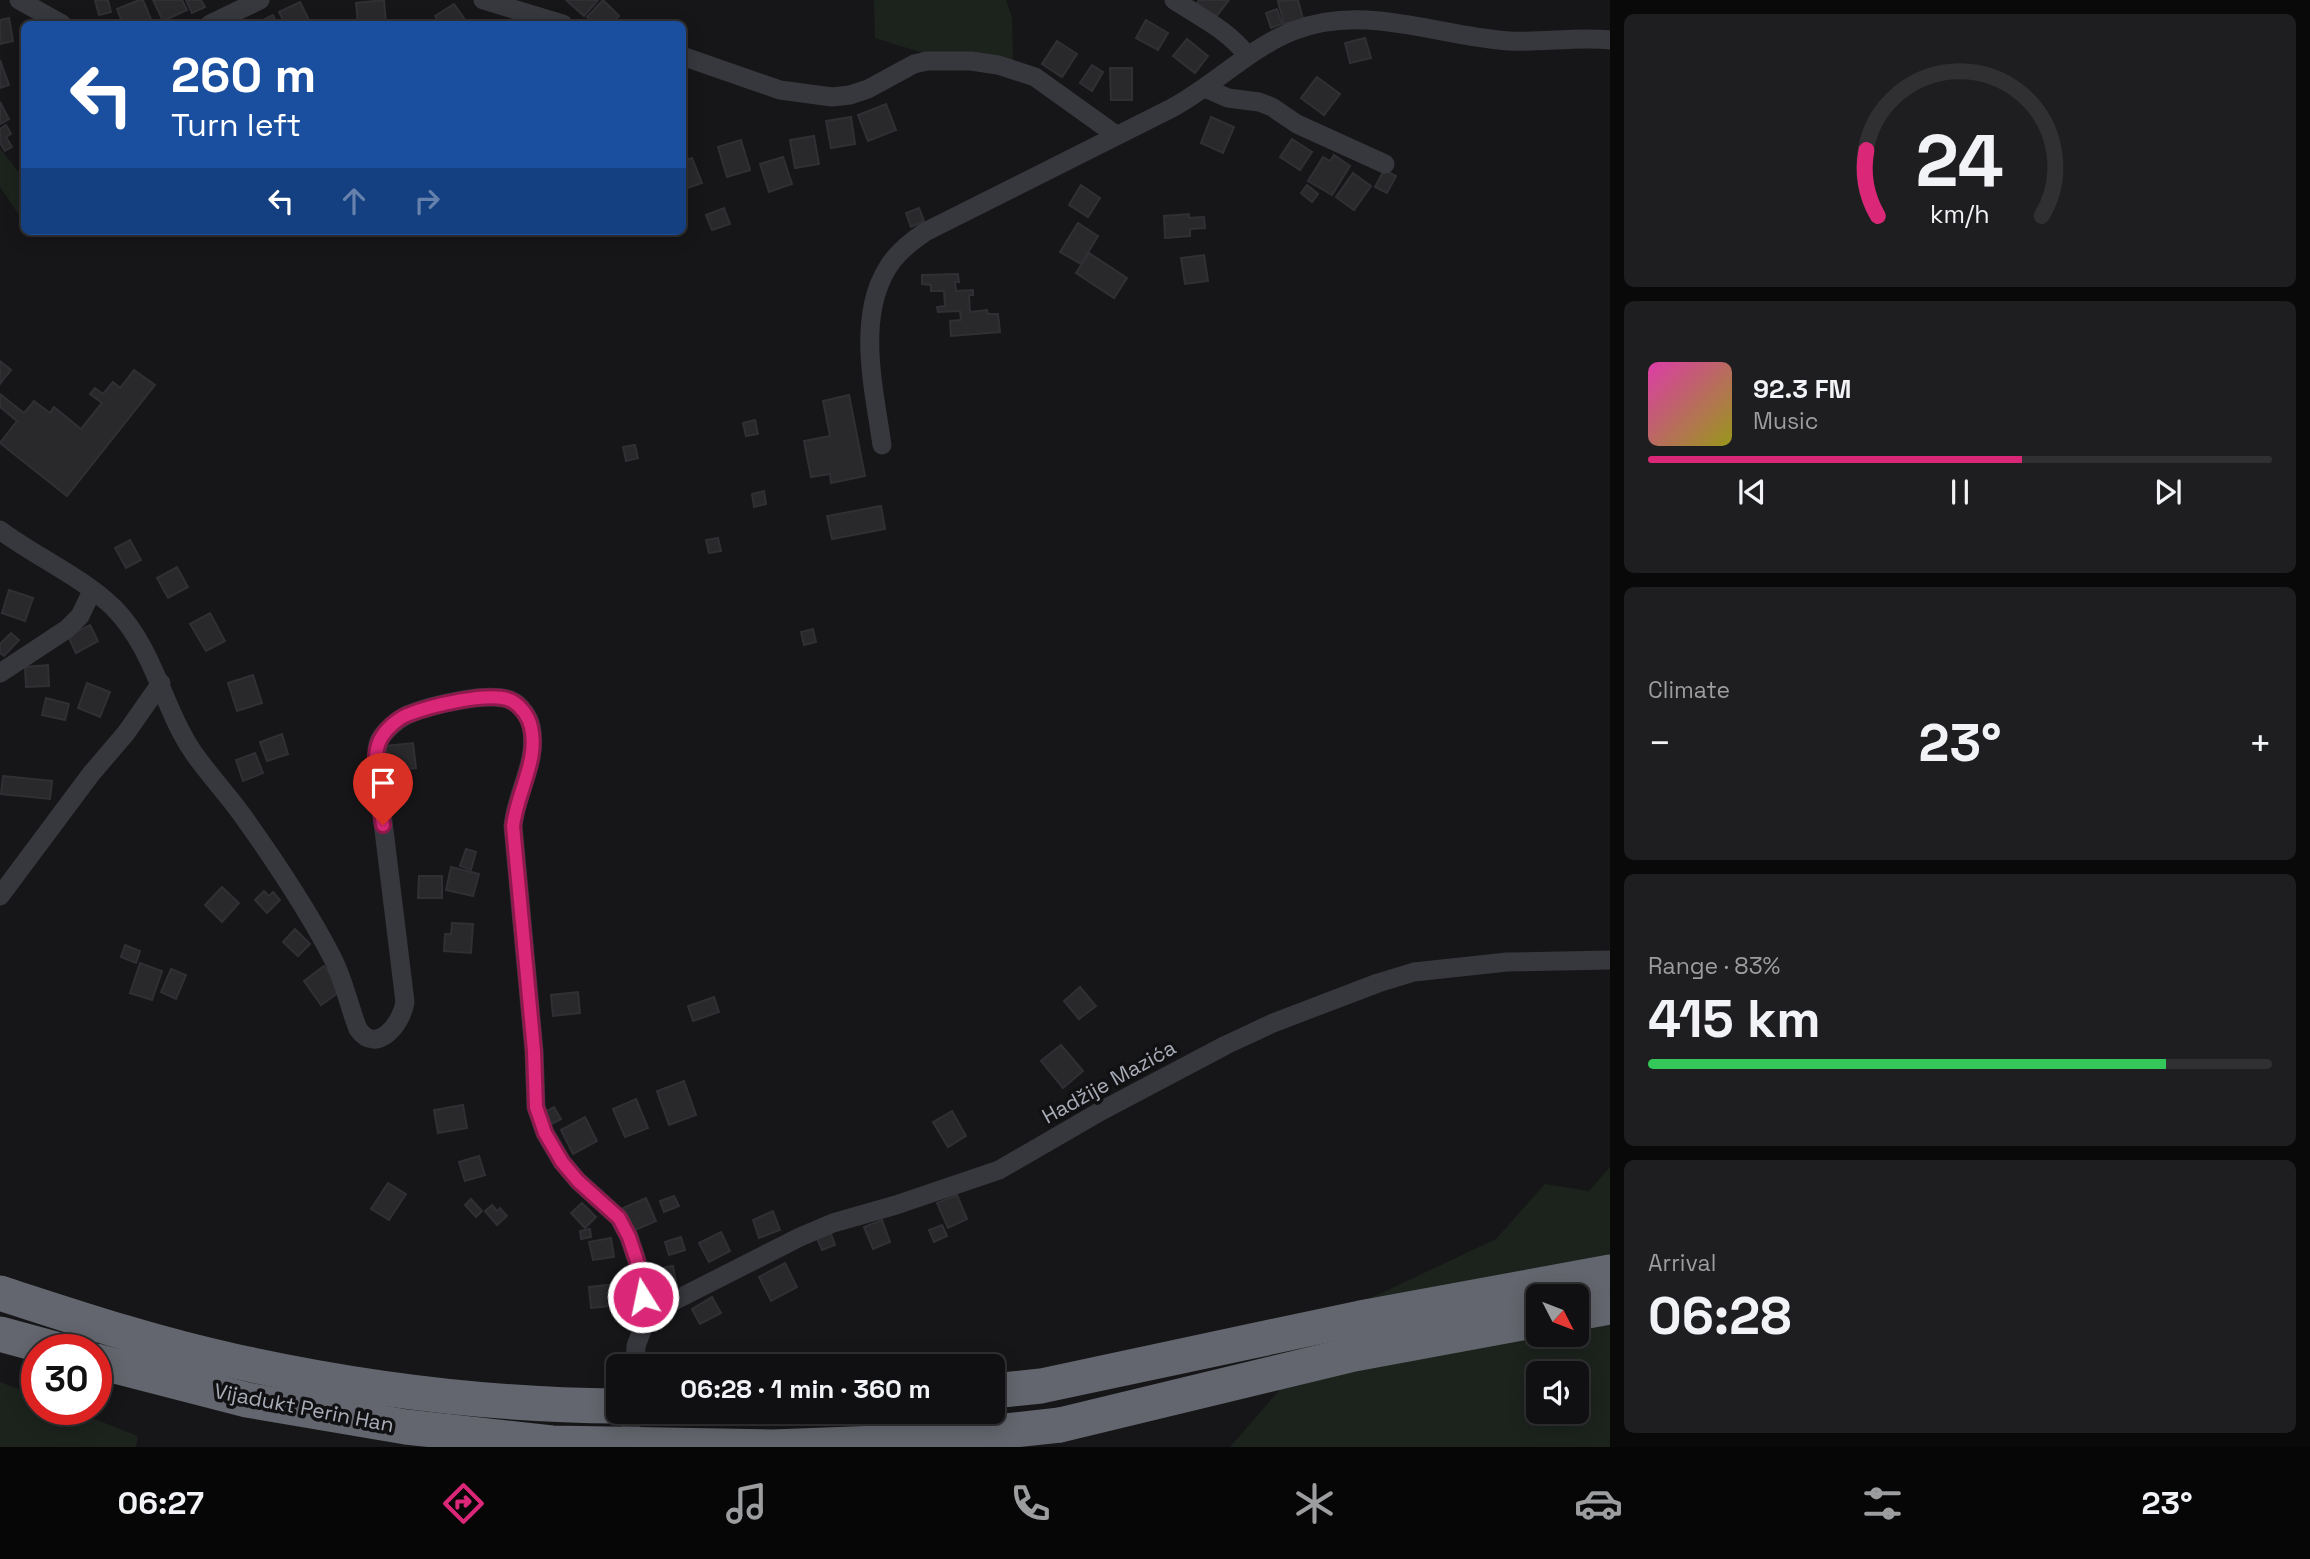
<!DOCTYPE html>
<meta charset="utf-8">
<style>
body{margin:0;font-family:"Space Grotesk",sans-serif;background:#1e1e20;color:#f1f3f6;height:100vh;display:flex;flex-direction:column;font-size:26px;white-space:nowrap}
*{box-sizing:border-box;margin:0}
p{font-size:23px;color:#9c9d9f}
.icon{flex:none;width:38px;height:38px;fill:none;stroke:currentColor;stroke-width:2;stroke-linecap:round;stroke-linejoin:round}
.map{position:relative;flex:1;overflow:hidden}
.panel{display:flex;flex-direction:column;gap:14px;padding:14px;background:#09090a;width:700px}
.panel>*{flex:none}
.top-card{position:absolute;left:21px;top:21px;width:665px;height:214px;border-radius:10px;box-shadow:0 4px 18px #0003,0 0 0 2px #303032;background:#1a4fa0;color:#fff;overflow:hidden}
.needle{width:46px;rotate:132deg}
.tools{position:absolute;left:1526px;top:1284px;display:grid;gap:14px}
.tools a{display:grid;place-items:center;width:63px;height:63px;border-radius:10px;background:#101012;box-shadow:0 4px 18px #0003,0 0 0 2px #303032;font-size:35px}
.speed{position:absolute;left:21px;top:1334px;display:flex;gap:14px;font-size:35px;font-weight:700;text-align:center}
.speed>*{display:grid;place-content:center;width:91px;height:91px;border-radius:50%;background:#101012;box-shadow:0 4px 18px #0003,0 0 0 2px #303032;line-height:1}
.speed .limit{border:10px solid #d22;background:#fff;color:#111}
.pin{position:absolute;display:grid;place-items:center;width:60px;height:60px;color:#fff;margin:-72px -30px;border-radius:50% 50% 50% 0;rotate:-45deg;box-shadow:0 0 7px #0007}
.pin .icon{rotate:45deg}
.me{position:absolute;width:77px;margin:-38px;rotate:350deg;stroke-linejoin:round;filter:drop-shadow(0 0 5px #0008)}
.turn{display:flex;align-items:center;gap:24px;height:147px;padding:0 35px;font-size:32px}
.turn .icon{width:91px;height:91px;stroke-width:2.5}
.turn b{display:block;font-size:49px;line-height:60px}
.lanes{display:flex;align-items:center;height:66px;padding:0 35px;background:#0003;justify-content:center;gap:35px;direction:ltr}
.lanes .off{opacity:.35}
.big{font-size:52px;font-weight:600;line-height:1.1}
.panel .widget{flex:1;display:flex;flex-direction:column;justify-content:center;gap:10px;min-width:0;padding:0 24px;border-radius:10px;background:#1e1e20}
.panel .dial{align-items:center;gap:0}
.dial svg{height:182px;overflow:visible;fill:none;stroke:#303032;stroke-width:7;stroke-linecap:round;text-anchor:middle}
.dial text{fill:#f1f3f6;stroke:none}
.song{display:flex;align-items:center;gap:21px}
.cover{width:84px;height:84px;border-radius:10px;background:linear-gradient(135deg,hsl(320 70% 55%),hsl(60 70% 35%))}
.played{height:7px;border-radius:4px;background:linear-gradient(90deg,#db2777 60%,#303032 60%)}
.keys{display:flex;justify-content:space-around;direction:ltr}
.heat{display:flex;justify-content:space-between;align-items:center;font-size:38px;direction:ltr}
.charge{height:10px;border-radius:5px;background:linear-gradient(90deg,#34c759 83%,#303032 0)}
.trip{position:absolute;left:606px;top:1354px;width:399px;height:70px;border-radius:10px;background:#101012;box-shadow:0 4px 18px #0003,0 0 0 2px #303032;font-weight:600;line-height:70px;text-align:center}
.menu{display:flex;height:112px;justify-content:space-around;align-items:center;background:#060607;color:#9c9d9f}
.menu .icon{width:49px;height:49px}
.menu .on{color:#db2777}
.menu b{font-size:32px;color:#f1f3f6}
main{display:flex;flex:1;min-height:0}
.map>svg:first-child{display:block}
.green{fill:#1c231d;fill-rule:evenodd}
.building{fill:#29292c;stroke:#303034;stroke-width:2}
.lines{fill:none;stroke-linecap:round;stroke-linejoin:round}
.minor{stroke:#37383d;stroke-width:19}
.motorway{stroke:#63666e;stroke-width:35}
.motorway-bridge{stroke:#63666e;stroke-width:35}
.route-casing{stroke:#8e194d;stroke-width:18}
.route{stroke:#db2777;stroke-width:12}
.labels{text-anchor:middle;stroke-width:7;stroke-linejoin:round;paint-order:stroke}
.street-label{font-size:21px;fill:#a8adb8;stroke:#111113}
</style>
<main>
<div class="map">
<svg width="1610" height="1447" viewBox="0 0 1610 1447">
<rect width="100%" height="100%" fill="#161618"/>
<g class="green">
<path d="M874 0H1006L1012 18 1013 64 926 54 875 38Z"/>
<path d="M0 148 24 179V222L0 187Z"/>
<path d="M1610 1167V1447H1230L1352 1307 1496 1239 1545 1184 1589 1191ZM1538 1297H1577V1335H1538ZM1538 1374H1577V1412H1538Z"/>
<path d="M0 1382 37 1396V1409H69L138 1436 136 1447H0Z"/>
</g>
<g class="building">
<path d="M95 0H108L111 12 99 15Z"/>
<path d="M139 0H143L153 24H123L117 9Z"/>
<path d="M153 0H182L187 10 163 21Z"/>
<path d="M186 0H201L205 7 192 13Z"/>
<path d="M384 0 386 24H358L356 3Z"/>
<path d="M566 0H598L584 16Z"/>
<path d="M603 0 619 16 611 24H595L587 17Z"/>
<path d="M1199 0H1229L1215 18 1197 3Z"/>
<path d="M1298 0 1303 19 1284 24 1278 1Z"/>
<path d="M300 2 310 22 305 24H285L279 12Z"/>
<path d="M454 4 468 24H441L435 16Z"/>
<path d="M1277 9 1282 24 1271 28 1266 13Z"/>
<path d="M273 15 277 24H254Z"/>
<path d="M9 18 13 41 0 44V20Z"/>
<path d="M1146 20 1168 33 1158 50 1136 38Z"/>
<path d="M1365 38 1371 58 1350 63 1345 43Z"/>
<path d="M1187 39 1208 56 1195 73 1173 56Z"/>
<path d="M1057 41 1077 54 1062 77 1042 64Z"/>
<path d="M0 60 9 85 0 88Z"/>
<path d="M1092 65 1103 72 1092 91 1080 83Z"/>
<path d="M1110 68H1132V100H1111Z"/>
<path d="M1317 77 1340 94 1324 115 1301 98Z"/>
<path d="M0 102 9 119 0 124Z"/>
<path d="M886 104 896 130 868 141 858 115Z"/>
<path d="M851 117 855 144 831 148 826 121Z"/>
<path d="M1211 117 1234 127 1223 153 1201 143Z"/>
<path d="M6 125 11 134 6 137 12 147 5 151 0 143V129Z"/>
<path d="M814 136 819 164 795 168 790 140Z"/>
<path d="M1292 139 1312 152 1300 170 1280 157Z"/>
<path d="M741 140 750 170 727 177 718 147Z"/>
<path d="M1334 155 1350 166 1332 195 1308 181 1323 157 1330 161Z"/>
<path d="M783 157 792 184 769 192 760 164Z"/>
<path d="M692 158 702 183 682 190V161Z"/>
<path d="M1384 170 1396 176 1387 193 1375 187Z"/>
<path d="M1353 173 1371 186 1354 210 1336 197Z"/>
<path d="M1081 185 1100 198 1088 217 1069 205Z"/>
<path d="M1307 185 1318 194 1312 202 1301 193Z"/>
<path d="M724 208 730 224 712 230 706 215Z"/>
<path d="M919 208 924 221 911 227 906 213Z"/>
<path d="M1189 214V218L1204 217 1205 228 1190 229V236L1165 238 1164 216Z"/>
<path d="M1078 223 1098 236 1081 264 1060 252Z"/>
<path d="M1089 253 1127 278 1114 298 1076 273Z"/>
<path d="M1204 255 1208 281 1185 284 1181 258Z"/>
<path d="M958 274 959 282H955L956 291 973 290V295H969L970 312 987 310 988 314H998L1000 332 951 336 950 321 961 320 960 311 938 312 937 307 945 306 944 291H931V285L922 284V275Z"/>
<path d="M0 361 11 370 0 384Z"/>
<path d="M134 370 155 385 67 496 0 443 17 421 0 407V394L24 413 34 401 50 413 54 407 81 429 102 403 90 394 95 388 103 394 113 382 120 388Z"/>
<path d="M849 395 865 476 831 483 830 474 811 477 804 441 830 436 823 401Z"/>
<path d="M755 420 758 434 746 436 743 423Z"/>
<path d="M635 445 638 458 626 461 623 447Z"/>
<path d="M764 491 766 504 754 507 752 494Z"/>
<path d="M881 506 885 529 832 539 827 516Z"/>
<path d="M718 538 721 551 709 553 706 540Z"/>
<path d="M130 540 141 560 126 568 115 548Z"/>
<path d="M177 567 188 587 168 598 157 578Z"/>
<path d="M9 590 33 598 25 621 2 613Z"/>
<path d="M210 613 225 641 206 651 190 624Z"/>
<path d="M90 625 98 641 76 653 68 636Z"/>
<path d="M813 629 816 642 804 645 801 632Z"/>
<path d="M11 633 19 640 4 656 0 653V644Z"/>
<path d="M48 665 49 686 26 687 25 667Z"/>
<path d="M253 675 262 703 237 711 228 683Z"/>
<path d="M87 683 110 692 100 717 78 708Z"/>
<path d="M46 698 69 704 65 720 42 715Z"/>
<path d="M282 734 288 754 267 761 260 742Z"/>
<path d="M413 743 416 768 389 771 386 746Z"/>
<path d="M255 753 263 773 243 781 236 760Z"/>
<path d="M3 776 52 781 50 799 1 794Z"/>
<path d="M391 780 392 799 384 800 383 781Z"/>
<path d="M466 849 476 852 471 870 460 866Z"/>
<path d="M451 867 479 874 473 896 446 890Z"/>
<path d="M419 876H442V898H418Z"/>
<path d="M222 887 239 903 222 922 205 905Z"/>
<path d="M264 891 269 896 273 892 280 900 267 913 255 900Z"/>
<path d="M452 923 473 924 471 953 444 951 445 934H451Z"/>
<path d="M295 929 310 944 298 956 283 942Z"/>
<path d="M125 945 140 951 136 963 121 957Z"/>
<path d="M140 963 162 971 152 1000 130 993Z"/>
<path d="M324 966 342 990 321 1005 304 981Z"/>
<path d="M171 969 186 975 176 999 161 992Z"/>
<path d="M1080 987 1096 1006 1079 1019 1064 1001Z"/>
<path d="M578 992 580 1013 553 1016 551 995Z"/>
<path d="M714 997 719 1012 693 1021 688 1006Z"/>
<path d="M1061 1045 1083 1071 1063 1088 1041 1061Z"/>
<path d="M684 1081 696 1115 669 1125 657 1091Z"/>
<path d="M636 1099 648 1128 625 1137 613 1109Z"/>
<path d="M463 1105 467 1128 438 1133 434 1110Z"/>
<path d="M554 1107 561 1119 548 1126 542 1114Z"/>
<path d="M952 1111 966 1136 948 1147 933 1122Z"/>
<path d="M585 1117 597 1141 573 1154 561 1130Z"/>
<path d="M479 1156 485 1175 465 1181 459 1162Z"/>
<path d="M388 1183 406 1194 389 1220 371 1209Z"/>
<path d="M957 1195 967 1219 948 1228 937 1203Z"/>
<path d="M674 1196 679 1206 664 1212 660 1201Z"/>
<path d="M646 1198 656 1221 633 1231 623 1208Z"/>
<path d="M471 1199 482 1211 476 1217 465 1205Z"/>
<path d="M582 1203 596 1217 585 1228 571 1213Z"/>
<path d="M492 1205 497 1211 500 1208 507 1216 497 1225 485 1211Z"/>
<path d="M773 1211 780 1230 759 1238 753 1220Z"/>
<path d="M882 1220 890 1242 873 1249 864 1227Z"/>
<path d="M942 1225 947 1236 934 1242 929 1230Z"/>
<path d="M590 1229 591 1237 581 1239 580 1231Z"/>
<path d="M830 1231 835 1245 822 1250 816 1236Z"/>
<path d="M721 1232 730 1251 709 1262 699 1243Z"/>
<path d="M681 1237 685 1250 669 1255 665 1242Z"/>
<path d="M611 1238 614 1257 593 1260 589 1242Z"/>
<path d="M785 1263 797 1287 771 1301 759 1277Z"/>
<path d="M673 1266 677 1288 653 1292 650 1270Z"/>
<path d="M616 1284 619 1305 591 1308 589 1287Z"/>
<path d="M712 1297 721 1313 700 1324 692 1309Z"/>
</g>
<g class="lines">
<g class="minor">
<path d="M19 0 62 24"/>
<path d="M483 0 563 24"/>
<path d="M1174 0C1200 17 1228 30 1247 55"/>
<path d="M210 24 260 0"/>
<path d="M682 56 780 90 832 97 850 95 868 89 914 64 927 61H971L998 65 1035 77 1116 135"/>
<path d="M1205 88 1228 98 1259 102 1272 107 1297 124 1385 164"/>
<path d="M882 445C874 388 854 311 893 260 902 249 913 240 925 232L1172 108C1215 85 1248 49 1293 31 1365 3 1436 36 1509 41 1542 43 1577 36 1610 40"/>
<path d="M0 530C36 557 81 576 114 608 155 650 162 706 193 752 209 775 229 796 245 819 277 864 308 910 333 959 344 981 349 1006 358 1029 377 1056 402 1023 405 1002L377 773C377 763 375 751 379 741 384 731 397 720 407 715 428 706 491 690 512 701 521 705 529 717 531 726 539 760 516 792 513 826L534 1051 536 1107 545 1133 562 1162 578 1181 619 1218 629 1237 637 1261 648 1314 636 1346 635 1367"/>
<path d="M0 673 67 629 80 616 92 591"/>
<path d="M0 896 91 774 126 733 161 683"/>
<path d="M648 1314 800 1237 833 1223 896 1205 999 1170 1101 1111 1226 1045 1273 1023 1378 983 1414 972 1507 962 1610 960"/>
<path d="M629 1447 632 1412"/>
</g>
<g class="motorway">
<path d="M0 1293C77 1318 155 1344 234 1361 360 1389 489 1405 618 1406"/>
<path d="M1577 1313 1610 1307"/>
<path d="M0 1334 55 1349"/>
<path d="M992 1391 1041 1386 1360 1318 1610 1272"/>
<path d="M1060 1425 1354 1354 1538 1320"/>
</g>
<path class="motorway-bridge" d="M96 1361 247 1400 406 1427 552 1443 772 1447 906 1442 1060 1425"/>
</g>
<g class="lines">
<g class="route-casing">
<path id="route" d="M383 825C380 803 370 760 380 740 385 730 397 719 407 715 429 706 492 690 512 701 521 706 529 717 531 727 539 760 517 792 513 826L534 1051 536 1107 545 1133 562 1162 578 1181 619 1218 629 1237 637 1261 643 1297"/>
</g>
<use href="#route" class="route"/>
</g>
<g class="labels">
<g class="street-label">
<text transform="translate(1109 1082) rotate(-29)" y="7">Hadžije Mazića</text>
<text transform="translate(304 1408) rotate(11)" y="7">Vijadukt Perin Han</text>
</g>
</g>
</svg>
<div class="tools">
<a><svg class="needle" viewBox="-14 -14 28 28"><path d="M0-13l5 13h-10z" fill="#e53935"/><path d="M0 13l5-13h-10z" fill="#9c9d9f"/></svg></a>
<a><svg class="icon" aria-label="sound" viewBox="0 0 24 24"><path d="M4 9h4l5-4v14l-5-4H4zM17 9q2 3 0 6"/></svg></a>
</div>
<div class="speed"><div class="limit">30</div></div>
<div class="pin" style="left:383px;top:825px;background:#d93025"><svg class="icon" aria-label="arrive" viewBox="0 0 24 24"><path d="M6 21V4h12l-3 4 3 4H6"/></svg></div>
<svg class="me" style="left:643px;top:1297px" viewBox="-20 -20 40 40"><circle r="17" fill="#db2777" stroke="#fff" stroke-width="3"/><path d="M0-11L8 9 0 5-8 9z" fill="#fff"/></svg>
<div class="trip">06:28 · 1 min · 360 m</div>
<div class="top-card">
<div class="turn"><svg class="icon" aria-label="left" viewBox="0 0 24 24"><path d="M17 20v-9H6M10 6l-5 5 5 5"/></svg><div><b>260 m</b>Turn left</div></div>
<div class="lanes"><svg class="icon" aria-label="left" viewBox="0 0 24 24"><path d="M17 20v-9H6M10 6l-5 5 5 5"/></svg><svg class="icon off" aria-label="ahead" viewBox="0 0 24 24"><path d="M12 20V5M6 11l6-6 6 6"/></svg><svg class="icon off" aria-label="right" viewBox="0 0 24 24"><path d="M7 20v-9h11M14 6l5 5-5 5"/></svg></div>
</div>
</div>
<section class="panel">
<div class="widget dial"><svg viewBox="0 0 100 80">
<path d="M14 69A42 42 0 1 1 86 69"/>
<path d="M14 69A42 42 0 0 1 9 40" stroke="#db2777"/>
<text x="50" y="56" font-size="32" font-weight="700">24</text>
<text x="50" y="72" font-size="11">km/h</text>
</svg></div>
<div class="widget">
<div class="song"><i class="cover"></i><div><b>92.3 FM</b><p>Music</p></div></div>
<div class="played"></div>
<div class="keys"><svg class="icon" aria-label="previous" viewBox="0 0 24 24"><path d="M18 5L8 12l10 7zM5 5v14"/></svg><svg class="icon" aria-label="pause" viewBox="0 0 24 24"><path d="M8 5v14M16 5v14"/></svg><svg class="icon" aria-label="next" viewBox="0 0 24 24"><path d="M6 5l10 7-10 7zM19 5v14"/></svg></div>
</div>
<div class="widget"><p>Climate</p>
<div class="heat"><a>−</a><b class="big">23°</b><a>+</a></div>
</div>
<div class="widget"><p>Range · 83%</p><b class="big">415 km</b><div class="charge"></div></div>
<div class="widget"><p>Arrival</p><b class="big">06:28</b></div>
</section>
</main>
<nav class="menu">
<b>06:27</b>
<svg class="icon on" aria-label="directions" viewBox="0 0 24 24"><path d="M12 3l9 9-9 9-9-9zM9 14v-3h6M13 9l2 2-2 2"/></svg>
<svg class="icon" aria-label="music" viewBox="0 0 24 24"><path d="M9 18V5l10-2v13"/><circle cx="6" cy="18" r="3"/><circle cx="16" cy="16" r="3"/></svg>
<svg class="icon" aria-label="phone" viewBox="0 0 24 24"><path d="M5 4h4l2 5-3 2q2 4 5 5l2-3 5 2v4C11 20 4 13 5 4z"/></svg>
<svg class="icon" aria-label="climate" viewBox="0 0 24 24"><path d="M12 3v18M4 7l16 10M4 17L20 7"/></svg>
<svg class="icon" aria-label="car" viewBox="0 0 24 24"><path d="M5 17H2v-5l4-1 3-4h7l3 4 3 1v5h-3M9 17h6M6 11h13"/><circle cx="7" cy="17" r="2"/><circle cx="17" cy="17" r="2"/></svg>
<svg class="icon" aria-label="filters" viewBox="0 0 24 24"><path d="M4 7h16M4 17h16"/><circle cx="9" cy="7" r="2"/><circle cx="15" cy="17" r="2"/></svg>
<b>23°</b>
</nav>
